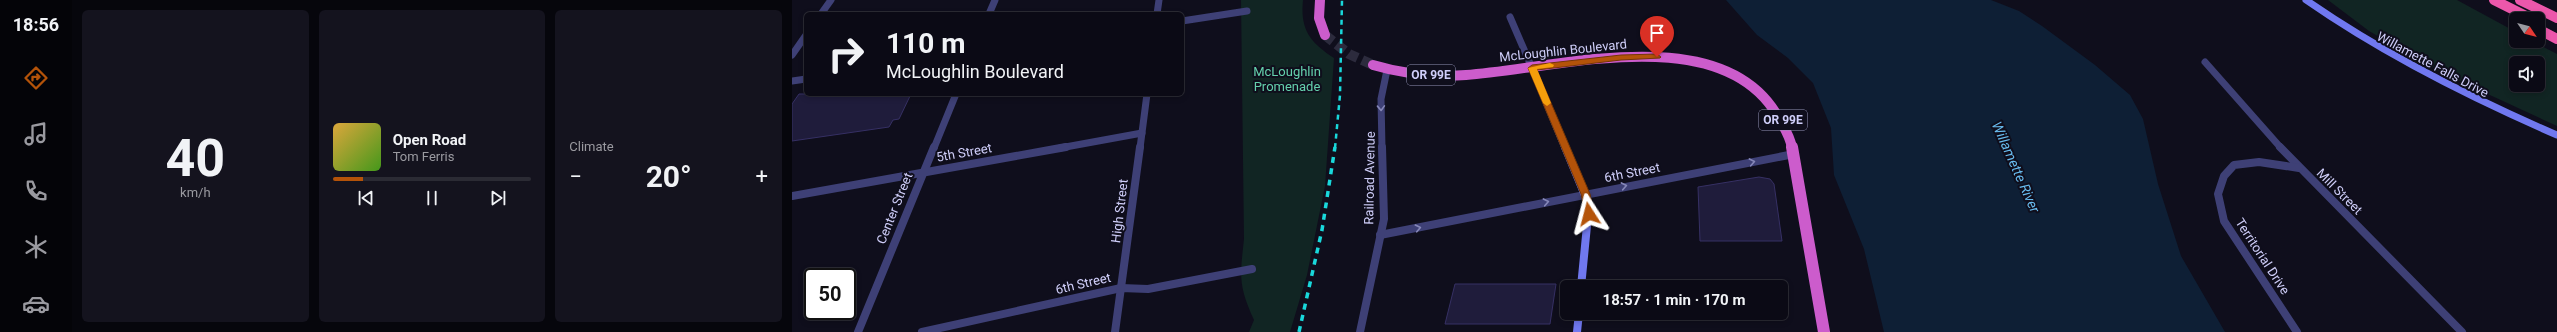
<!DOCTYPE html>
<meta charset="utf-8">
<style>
body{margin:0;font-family:Roboto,sans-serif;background:#14131e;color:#f1f3f6;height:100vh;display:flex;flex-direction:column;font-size:15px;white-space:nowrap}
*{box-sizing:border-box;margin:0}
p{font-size:13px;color:#9a9aa0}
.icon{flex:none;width:22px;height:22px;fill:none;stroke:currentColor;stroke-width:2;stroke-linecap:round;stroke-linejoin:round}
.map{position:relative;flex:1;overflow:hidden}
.drawer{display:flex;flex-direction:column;gap:10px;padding:10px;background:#06060c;width:720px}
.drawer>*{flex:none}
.hud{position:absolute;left:12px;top:12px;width:380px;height:84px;border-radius:6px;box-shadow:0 2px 6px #0003,0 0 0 1px #2b2b34;background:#0b0a15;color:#f1f3f6;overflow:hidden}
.needle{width:26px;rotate:125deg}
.fabs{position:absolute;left:1717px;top:12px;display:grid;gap:8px}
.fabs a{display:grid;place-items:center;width:36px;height:36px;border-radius:6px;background:#0b0a15;box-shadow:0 2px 6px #0003,0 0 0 1px #2b2b34;font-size:20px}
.speed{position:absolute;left:12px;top:268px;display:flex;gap:8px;font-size:20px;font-weight:700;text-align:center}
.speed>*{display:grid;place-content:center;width:52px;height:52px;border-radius:50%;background:#0b0a15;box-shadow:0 2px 6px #0003,0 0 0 1px #2b2b34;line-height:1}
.speed .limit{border:2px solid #111;border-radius:6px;background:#fff;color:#111}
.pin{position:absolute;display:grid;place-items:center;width:34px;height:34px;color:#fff;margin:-41px -17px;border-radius:50% 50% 50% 0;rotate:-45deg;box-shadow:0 0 4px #0007}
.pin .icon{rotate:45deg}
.me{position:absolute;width:44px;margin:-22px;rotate:351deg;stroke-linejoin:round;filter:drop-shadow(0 0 3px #0008)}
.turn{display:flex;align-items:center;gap:14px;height:84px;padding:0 16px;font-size:18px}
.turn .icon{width:52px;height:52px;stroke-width:2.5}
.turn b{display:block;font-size:28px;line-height:34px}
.big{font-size:30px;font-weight:700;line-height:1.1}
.drawer .tile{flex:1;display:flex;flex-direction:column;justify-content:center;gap:6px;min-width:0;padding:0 14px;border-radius:6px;background:#14131e}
.drawer .dial{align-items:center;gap:0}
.dial b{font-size:52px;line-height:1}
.song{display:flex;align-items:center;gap:12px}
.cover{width:48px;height:48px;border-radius:6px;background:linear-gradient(135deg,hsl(40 70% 55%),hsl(100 70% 35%))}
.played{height:4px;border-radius:2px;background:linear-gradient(90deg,#b45309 15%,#2b2b34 15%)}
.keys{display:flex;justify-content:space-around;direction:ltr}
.heat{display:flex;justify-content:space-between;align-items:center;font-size:22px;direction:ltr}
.drawer .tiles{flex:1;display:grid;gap:10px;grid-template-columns:repeat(3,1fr)}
.trip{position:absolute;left:768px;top:280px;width:228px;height:40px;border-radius:6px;background:#0b0a15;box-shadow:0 2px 6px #0003,0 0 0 1px #2b2b34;font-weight:700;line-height:40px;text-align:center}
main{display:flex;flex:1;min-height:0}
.tabs{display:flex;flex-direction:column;width:72px;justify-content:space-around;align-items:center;background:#040408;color:#9a9aa0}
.tabs .icon{width:28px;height:28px}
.tabs .active{color:#b45309}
.tabs b{font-size:18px;color:#f1f3f6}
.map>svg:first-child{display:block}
.green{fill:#112523;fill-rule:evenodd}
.water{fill:#0e1f35}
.building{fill:#1f1c3b;stroke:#363064}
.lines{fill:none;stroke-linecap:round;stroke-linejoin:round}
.trunk-tunnel{stroke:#2c2b3d;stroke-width:10;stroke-dasharray:10 5;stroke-linecap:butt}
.minor-far1{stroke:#3e4076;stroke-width:7}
.minor{stroke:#3e4076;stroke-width:8}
.tertiary-far1{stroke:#3e4076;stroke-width:7}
.tertiary{stroke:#3e4076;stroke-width:8}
.secondary-far1{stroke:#7078ef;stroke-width:7}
.secondary{stroke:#7078ef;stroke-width:8}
.trunk-far1{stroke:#cc5ccc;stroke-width:10}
.trunk{stroke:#cc5ccc;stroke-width:12}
.motorway{stroke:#ec57ab;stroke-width:10}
.rail-far1{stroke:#19d8db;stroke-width:2.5;stroke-dasharray:5 4.5;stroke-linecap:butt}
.rail{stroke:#19d8db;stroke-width:3.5;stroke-dasharray:6 5.5;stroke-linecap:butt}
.oneway{stroke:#8687b8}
.route{fill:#b45309;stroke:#753606}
.slow{fill:#f59e0b}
.labels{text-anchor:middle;stroke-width:4;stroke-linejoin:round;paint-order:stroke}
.shield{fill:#0f0e1c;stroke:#9594b7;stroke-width:1}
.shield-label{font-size:12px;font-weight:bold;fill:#cfcef9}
.street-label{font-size:13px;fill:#cfcef9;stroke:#0f0e1c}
.park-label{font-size:13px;fill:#64d0ac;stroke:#0f0e1c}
.water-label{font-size:14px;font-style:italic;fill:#68bbee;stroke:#0f0e1c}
</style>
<main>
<nav class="tabs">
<b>18:56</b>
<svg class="icon active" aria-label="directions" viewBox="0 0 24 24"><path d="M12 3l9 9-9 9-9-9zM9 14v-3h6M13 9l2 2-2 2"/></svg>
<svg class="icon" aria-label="music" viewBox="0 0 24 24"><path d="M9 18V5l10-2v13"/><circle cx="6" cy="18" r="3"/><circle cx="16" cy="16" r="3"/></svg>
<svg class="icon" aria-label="phone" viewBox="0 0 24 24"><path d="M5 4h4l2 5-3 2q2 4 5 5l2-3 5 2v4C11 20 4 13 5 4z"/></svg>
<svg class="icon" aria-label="climate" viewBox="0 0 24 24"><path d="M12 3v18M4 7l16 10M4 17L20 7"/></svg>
<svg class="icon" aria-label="car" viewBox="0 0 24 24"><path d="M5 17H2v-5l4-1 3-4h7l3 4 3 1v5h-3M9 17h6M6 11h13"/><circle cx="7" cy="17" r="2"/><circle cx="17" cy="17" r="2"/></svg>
</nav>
<section class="drawer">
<div class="tiles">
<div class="tile dial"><b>40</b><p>km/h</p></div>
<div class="tile">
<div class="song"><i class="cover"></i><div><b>Open Road</b><p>Tom Ferris</p></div></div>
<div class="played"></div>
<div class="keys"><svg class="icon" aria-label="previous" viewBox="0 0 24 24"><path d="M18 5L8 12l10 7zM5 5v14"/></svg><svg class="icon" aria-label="pause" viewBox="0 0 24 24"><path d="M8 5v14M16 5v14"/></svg><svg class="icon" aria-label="next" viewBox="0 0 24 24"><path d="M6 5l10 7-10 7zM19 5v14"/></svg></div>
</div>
<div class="tile"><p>Climate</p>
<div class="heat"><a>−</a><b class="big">20°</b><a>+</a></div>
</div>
</div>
</section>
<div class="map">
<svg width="1765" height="332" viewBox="0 0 1765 332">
<rect width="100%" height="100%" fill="#0f0e1c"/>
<g class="green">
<path d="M449 0H511C508 30 518 42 542 58L533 186 515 275 498 332H457L462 320C446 285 448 276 452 239Z"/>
<path d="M1536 0H1665L1724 32V41H1740L1765 54V126L1650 73 1577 31ZM1724 63H1746V85H1724Z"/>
</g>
<path class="water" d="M934 0H1199L1227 11 1250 26 1303 65 1338 95 1351 119 1366 184 1389 256 1433 332H1092L1072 249 1042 175 1039 128 1021 83 996 58 965 35Z"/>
<g class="building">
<path d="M7 94H119L107 119 101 120 97 127 0 141V104Z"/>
<path d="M967 177 978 179 982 184 990 241H908L906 187Z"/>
<path d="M663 284H764L758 324H653Z"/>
</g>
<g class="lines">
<path class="trunk-tunnel" d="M533 35 557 54 581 65"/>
<g class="minor-far1">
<path d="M29 14 39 0"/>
<path d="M718 17 740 68"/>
<path d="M390 21 455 11"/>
<path d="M0 55 14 35"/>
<path d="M1413 62 1489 148"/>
<path d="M0 81 14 79"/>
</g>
<g class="minor">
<path d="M1488 147 1670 332"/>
<path d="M130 332 329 288 356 289 460 269"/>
<path d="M1505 332 1432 221 1426 194 1432 176 1442 165 1467 162 1507 168"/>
</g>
<g class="tertiary-far1">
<path d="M197 14 203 0"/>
<path d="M365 14 367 0"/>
<path d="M142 148 164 94"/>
<path d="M268 148 350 133"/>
<path d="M348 148 355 94"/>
<path d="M590 148 589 99 595 70"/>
</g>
<g class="tertiary">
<path d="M0 196 274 147"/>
<path d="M588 235 1002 154"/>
<path d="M66 332 142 147"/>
<path d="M323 332 348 147"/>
<path d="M568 332 592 219 590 147"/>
</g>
<g class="secondary-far1">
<path d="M1514 0C1593 55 1677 97 1765 135"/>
<path d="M740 68 773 148"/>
</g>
<g class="secondary">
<path d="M773 147 797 205 789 287"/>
<path d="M785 332 787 313"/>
</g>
<g class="trunk-far1">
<path d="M528 0 527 18 533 35"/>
<path d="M581 65C611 74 642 77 674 75 763 69 928 19 985 115 991 126 998 135 1000 148"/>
</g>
<path class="trunk" d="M1000 147 1032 332"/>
<g class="motorway">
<path d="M1702 0 1740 19"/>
<path d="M1728 0 1765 18"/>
<path d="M1746 29 1765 39"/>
</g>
<path class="rail-far1" d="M543 148 548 95 550 0"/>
<path class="rail" d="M507 332 530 230 543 147"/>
</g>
<defs><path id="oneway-chevron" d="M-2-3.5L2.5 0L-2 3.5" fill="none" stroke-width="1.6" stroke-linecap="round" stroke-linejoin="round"/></defs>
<g class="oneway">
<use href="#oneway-chevron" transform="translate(589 108) rotate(88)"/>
<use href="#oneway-chevron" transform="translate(960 162) rotate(-11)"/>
<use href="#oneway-chevron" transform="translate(832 186) rotate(-11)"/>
<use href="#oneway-chevron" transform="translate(754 202) rotate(-11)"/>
<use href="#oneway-chevron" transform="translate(626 228) rotate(-12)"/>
</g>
<path class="route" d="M865 54 869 57 868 58 829 60 745 70 798 194 802 214 794 217 789 194 736 68 740 65 829 55Z"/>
<path class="slow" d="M758 63 762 65 761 67 745 69 759 103 755 106 751 103 736 68Z"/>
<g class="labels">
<g class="shield">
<rect x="615" y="65" width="48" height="20" rx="3"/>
<rect x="967" y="110" width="48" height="20" rx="3"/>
</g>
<g class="shield-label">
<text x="639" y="79">OR 99E</text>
<text x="991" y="124">OR 99E</text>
</g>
<g class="street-label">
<text transform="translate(771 50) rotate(-6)" y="5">McLoughlin Boulevard</text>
<text transform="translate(1641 64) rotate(28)" y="5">Willamette Falls Drive</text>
<text transform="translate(172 152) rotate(-10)" y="5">5th Street</text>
<text transform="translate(840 172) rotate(-11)" y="5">6th Street</text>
<text transform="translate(577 178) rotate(-89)" y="5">Railroad Avenue</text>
<text transform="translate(1548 191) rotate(45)" y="5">Mill Street</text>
<text transform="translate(102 208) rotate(-68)" y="5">Center Street</text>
<text transform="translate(327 211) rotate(-83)" y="5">High Street</text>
<text transform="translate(1471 256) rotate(57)" y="5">Territorial Drive</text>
<text transform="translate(291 283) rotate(-13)" y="5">6th Street</text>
</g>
<g class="park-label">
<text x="495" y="76">McLoughlin<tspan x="495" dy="15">Promenade</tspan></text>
</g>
<g class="water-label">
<text transform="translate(1224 167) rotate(66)" y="5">Willamette River</text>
</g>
</g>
</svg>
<div class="fabs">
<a><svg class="needle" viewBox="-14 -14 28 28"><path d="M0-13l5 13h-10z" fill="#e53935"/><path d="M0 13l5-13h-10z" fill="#9a9aa0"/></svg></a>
<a><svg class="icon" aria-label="sound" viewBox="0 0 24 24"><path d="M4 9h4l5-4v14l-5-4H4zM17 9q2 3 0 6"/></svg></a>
</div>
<div class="speed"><div class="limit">50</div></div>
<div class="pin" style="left:865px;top:57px;background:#d93025"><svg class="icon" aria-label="arrive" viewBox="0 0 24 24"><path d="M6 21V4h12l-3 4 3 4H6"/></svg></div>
<svg class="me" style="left:797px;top:214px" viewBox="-20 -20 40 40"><path d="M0-17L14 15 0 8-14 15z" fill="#b45309" stroke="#fff" stroke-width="4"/></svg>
<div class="trip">18:57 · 1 min · 170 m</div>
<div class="hud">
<div class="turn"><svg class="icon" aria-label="right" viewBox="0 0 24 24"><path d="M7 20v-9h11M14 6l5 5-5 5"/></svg><div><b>110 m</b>McLoughlin Boulevard</div></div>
</div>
</div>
</main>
